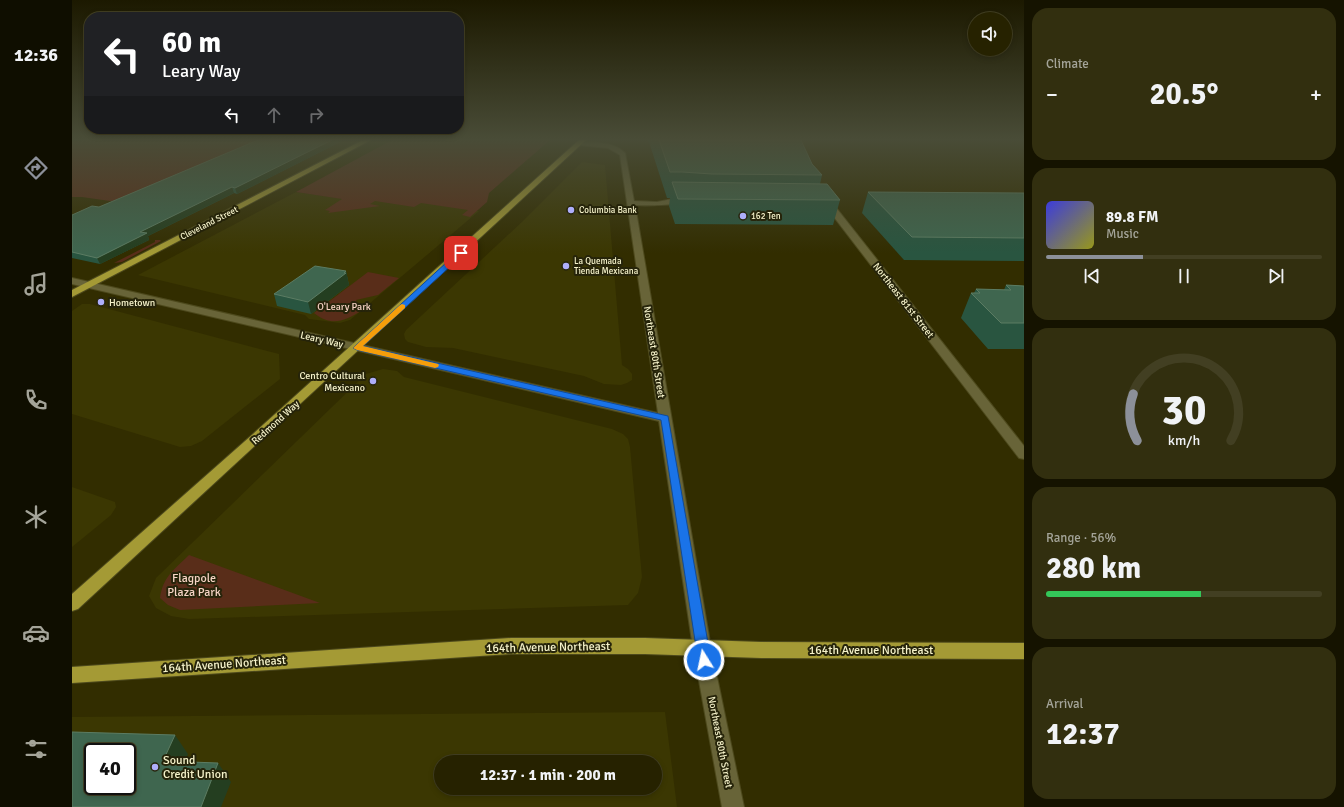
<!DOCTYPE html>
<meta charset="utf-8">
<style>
body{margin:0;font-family:Signika,sans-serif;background:#322f0f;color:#f1f3f6;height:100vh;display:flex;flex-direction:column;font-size:15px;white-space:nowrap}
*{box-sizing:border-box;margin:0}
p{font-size:13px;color:#a4a499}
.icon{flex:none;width:22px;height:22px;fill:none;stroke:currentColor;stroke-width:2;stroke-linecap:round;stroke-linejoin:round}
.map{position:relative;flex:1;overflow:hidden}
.sheet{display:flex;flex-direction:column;gap:8px;padding:8px;background:#151300;width:320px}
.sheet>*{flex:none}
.banner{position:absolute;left:12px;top:12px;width:380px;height:122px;border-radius:16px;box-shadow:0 2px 6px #0003,0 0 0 1px #423f22;background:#202124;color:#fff;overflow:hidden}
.tools{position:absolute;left:896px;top:12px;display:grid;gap:8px}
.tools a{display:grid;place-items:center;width:44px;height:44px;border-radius:50%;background:#262200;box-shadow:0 2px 6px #0003,0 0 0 1px #423f22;font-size:20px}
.speed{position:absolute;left:12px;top:743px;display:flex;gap:8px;font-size:20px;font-weight:700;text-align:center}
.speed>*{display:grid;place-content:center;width:52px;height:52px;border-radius:50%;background:#262200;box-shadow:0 2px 6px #0003,0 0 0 1px #423f22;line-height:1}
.speed .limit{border:2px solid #111;border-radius:6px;background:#fff;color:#111}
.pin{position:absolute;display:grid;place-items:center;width:34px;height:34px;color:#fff;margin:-17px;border-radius:8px;box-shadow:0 2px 6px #0006}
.me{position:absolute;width:44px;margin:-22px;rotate:350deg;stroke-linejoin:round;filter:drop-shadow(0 0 3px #0008)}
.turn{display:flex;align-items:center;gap:14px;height:84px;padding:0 12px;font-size:18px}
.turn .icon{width:52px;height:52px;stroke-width:2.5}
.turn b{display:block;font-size:28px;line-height:34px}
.lanes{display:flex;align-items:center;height:38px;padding:0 12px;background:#0003;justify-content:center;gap:20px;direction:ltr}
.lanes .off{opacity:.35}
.big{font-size:30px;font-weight:700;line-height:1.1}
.sheet .widget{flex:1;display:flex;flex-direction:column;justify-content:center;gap:6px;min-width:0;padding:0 14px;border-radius:16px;background:#322f0f}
.sheet .dial{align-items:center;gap:0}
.dial svg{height:104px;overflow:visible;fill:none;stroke:#423f22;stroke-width:7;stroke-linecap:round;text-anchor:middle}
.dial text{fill:#f1f3f6;stroke:none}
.song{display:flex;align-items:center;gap:12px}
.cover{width:48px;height:48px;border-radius:6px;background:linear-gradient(135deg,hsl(240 70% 55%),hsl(60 70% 35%))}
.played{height:4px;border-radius:2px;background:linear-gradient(90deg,#8c9099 35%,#423f22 35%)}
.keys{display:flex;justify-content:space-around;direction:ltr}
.heat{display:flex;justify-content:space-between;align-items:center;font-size:22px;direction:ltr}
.charge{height:6px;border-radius:3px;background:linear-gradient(90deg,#34c759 56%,#423f22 0)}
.trip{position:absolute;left:362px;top:755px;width:228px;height:40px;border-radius:20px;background:#262200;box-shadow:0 2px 6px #0003,0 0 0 1px #423f22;font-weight:700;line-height:40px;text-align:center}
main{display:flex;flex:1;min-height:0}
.menu{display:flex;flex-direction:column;width:72px;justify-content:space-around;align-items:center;background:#0f0e00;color:#a4a499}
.menu .icon{width:28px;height:28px}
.menu .current{color:#8c9099}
.menu b{font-size:18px;color:#f1f3f6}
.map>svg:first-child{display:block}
.built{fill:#3b3702;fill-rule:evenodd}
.green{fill:#592d19}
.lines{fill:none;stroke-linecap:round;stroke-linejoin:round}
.minor-casing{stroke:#4d491c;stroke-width:2}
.major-casing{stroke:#4d491c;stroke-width:2}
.minor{fill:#686438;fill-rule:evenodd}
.major{fill:#a49a35;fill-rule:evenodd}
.wall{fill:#295540}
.shaded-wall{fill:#243e20}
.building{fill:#3f664f;stroke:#5c7c63;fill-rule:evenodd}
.route{fill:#1a73e8;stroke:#114b97}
.slow{fill:#f59e0b}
.poi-dot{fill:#aeaefa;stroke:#26240a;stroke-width:1.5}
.labels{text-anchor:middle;stroke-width:4;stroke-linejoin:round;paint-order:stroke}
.far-poi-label{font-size:9px;fill:#f6f3cb;stroke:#26240a;text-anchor:start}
.far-street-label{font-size:9px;fill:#f6f3cb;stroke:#26240a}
.street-label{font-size:10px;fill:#f6f3cb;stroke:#26240a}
.poi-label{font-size:10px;fill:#f6f3cb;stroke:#26240a;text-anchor:start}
.park-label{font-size:10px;fill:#f7d4c5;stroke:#26240a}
.near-park-label{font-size:12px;fill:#f7d4c5;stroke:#26240a}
.near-street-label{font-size:12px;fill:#f6f3cb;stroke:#26240a}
.near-poi-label{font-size:12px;fill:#f6f3cb;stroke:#26240a;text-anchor:start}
</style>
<main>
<nav class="menu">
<b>12:36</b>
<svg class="icon current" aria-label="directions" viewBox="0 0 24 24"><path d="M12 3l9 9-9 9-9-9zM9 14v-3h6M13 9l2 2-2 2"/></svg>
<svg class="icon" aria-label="music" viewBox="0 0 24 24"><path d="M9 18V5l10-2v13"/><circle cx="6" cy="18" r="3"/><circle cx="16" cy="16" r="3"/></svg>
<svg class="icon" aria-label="phone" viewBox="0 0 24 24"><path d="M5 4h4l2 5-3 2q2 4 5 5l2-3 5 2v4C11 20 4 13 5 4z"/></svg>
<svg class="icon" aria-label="climate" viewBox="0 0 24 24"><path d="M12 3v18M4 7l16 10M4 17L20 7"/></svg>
<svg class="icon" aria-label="car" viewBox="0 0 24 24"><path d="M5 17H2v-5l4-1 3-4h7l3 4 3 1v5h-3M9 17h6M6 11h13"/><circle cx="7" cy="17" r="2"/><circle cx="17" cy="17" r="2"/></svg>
<svg class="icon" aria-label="filters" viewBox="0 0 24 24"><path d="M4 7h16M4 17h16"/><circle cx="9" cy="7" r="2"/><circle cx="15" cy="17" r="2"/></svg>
</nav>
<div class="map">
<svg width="952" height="807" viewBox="0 0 952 807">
<rect width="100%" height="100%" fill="#322d00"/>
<g class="built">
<path d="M510 162 533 165 550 365 556 369 560 374V380L555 383 549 385 532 384 512 376 381 348 354 347 336 342 333 339 332 334 334 330 451 221Z"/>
<path d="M224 192 273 199 348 202 407 211 278 320 268 323 237 319 233 315 66 275Z"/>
<path d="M10 304H18L207 354 208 379 130 441 119 446 108 447 0 414V311Z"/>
<path d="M311 369 325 371 332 377 540 429 551 434 556 439 558 447 570 577 566 593 556 605 117 619 99 616 84 608 77 596 84 578 294 374Z"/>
<path d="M0 487 43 502 44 507 39 515 0 547Z"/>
<path d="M593 712 605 807H0V717ZM21 752H55V786H21ZM369 762H583V788H369Z"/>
</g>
<g class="green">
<path d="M12 140H188L45 202 10 197H0V142Z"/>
<path d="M320 140H478L417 193 415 202 398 217 390 215 396 210 349 203 342 207 303 201 298 204 308 206 256 213 258 211 253 210 270 199 224 192Z"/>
<path d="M83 240H88L89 241 50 262 42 263 83 242Z"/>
<path d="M296 272 327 278 306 295 284 300 289 311C273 321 259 327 242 313Z"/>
<path d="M117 555 248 603 108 610 96 605 88 598C91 576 103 569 117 555Z"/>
</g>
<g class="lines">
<g class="minor-casing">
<g id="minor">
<path d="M508 142C523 143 541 141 553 153L562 201C570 201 578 202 585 202 594 201 609 195 617 201 611 205 572 206 563 205L639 648 672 807H650L621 648 587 421 0 284V278L586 413 548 155 536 148 506 145V143Z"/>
<path d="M752 200H758L952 446V459L947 458 752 204Z"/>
</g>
</g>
<g class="major-casing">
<g id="major">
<path d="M291 140H299L0 297V290Z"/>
<path d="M507 140H514L6 609 0 611V594L181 434Z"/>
<path d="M439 638H573L689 642 952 643V659L689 658 573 654H439L0 683V667Z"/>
</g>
</g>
<use href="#minor" class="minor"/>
<use href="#major" class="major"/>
</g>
<g class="wall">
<path d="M186 140H272L165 194 162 193 76 236 77 240 28 264 0 258V215L27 207Z"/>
<path d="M575 140H729L740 164 750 175 748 184 768 200 761 225 603 224 597 206 598 198H595L577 142Z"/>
<path d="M796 192 952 193V261L832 260 790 213Z"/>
<path d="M274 271 277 285 239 314 205 306 202 294Z"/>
<path d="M934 285 952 286V349H916L889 318 899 293H902L904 289 932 290Z"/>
</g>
<g class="shaded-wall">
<path d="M260 140H272L165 194 163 188Z"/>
<path d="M160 187 162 193 76 236 77 240 28 264 25 258 68 232Z"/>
<path d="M274 271 277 285 239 314 236 302Z"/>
<path d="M103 735 116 754 105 780 91 761Z"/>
<path d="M146 763 159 782 149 807H129Z"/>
</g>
<g class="building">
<path d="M186 140H260L163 188 160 187 68 232 75 233 25 258 0 252V215L20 206 27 207Z"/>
<path d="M587 140H729L740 164 750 175 640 174 610 172H598Z"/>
<path d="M600 182 755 184 768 200 606 199Z"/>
<path d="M796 192 952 193V238L840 237Z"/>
<path d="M243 266 274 271 272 273H274L236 302 202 294Z"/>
<path d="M934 285 952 286V323H929L899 293H908L904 289 939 290Z"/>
<path d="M0 732 103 735 91 761 146 763 129 807H0ZM21 752H55V786H21Z"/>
</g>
<linearGradient id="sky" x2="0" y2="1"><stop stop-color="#1c1900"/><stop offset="0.55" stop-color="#494c37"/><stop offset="1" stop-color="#494c37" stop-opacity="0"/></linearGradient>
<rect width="952" height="253" fill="url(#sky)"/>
<path class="route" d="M387 251 393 253 291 346 596 416 639 660 637 664 632 666 628 664 626 660 589 420 285 350 281 348Z"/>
<path class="slow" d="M330 304 333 305V308L291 346 366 364 367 365 366 367 363 368 285 350 281 348 328 305Z"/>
<g class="poi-dot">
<circle cx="499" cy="210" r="4"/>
<circle cx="671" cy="216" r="4"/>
<circle cx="494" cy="266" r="4"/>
<circle cx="29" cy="302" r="4"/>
<circle cx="301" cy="381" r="4"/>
<circle cx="83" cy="767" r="4"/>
</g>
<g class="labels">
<g class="far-poi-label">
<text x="507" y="213">Columbia Bank</text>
<text x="679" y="219">162 Ten</text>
<text x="502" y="264">La Quemada<tspan x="502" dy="10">Tienda Mexicana</tspan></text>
</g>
<g class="far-street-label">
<text transform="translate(137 223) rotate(-27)" y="3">Cleveland Street</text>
</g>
<g class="street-label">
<text transform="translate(832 300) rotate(52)" y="4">Northeast 81st Street</text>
<text transform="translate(250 339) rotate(13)" y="4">Leary Way</text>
<text transform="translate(583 352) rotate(81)" y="4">Northeast 80th Street</text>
<text transform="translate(203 422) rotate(-42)" y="4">Redmond Way</text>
<text transform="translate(649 742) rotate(79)" y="4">Northeast 80th Street</text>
</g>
<g class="poi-label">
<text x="37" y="306">Hometown</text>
<text x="293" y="379" text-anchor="end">Centro Cultural<tspan x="293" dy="12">Mexicano</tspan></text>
</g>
<g class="park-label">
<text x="272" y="310">O'Leary Park</text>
</g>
<g class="near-park-label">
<text x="122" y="582">Flagpole<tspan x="122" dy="14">Plaza Park</tspan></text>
</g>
<g class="near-street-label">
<text transform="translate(476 647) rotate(-1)" y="4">164th Avenue Northeast</text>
<text x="799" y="654">164th Avenue Northeast</text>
<text transform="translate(152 664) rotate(-4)" y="4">164th Avenue Northeast</text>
</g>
<g class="near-poi-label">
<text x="91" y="764">Sound<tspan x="91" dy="14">Credit Union</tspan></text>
</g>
</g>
</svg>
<div class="tools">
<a><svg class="icon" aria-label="sound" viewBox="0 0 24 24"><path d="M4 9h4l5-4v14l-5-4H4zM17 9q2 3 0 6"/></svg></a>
</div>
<div class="speed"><div class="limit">40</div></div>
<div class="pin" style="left:389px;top:253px;background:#d93025"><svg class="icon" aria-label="arrive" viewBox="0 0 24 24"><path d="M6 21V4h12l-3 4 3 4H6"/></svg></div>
<svg class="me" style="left:632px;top:660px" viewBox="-20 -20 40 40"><circle r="17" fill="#1a73e8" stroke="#fff" stroke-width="3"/><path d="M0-11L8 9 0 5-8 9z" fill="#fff"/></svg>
<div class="trip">12:37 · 1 min · 200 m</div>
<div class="banner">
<div class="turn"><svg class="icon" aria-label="left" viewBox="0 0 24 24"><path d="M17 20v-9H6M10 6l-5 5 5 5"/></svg><div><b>60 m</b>Leary Way</div></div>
<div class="lanes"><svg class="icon" aria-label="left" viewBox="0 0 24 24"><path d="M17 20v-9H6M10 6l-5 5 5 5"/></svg><svg class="icon off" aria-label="ahead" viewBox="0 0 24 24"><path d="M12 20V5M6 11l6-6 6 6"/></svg><svg class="icon off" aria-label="right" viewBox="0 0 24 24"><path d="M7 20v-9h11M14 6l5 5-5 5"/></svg></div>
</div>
</div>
<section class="sheet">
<div class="widget"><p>Climate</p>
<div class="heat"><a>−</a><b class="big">20.5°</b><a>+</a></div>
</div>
<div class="widget">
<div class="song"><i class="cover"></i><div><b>89.8 FM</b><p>Music</p></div></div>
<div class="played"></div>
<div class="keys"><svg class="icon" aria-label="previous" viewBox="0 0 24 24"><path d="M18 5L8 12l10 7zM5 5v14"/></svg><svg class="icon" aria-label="pause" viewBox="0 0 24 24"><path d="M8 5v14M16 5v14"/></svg><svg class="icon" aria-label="next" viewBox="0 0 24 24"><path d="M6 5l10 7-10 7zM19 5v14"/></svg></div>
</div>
<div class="widget dial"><svg viewBox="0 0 100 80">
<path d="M14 69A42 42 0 1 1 86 69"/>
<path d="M14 69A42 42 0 0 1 11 33" stroke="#8c9099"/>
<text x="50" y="56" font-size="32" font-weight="700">30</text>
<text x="50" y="72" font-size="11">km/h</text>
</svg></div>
<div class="widget"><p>Range · 56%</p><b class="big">280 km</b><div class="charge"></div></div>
<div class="widget"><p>Arrival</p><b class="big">12:37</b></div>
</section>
</main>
